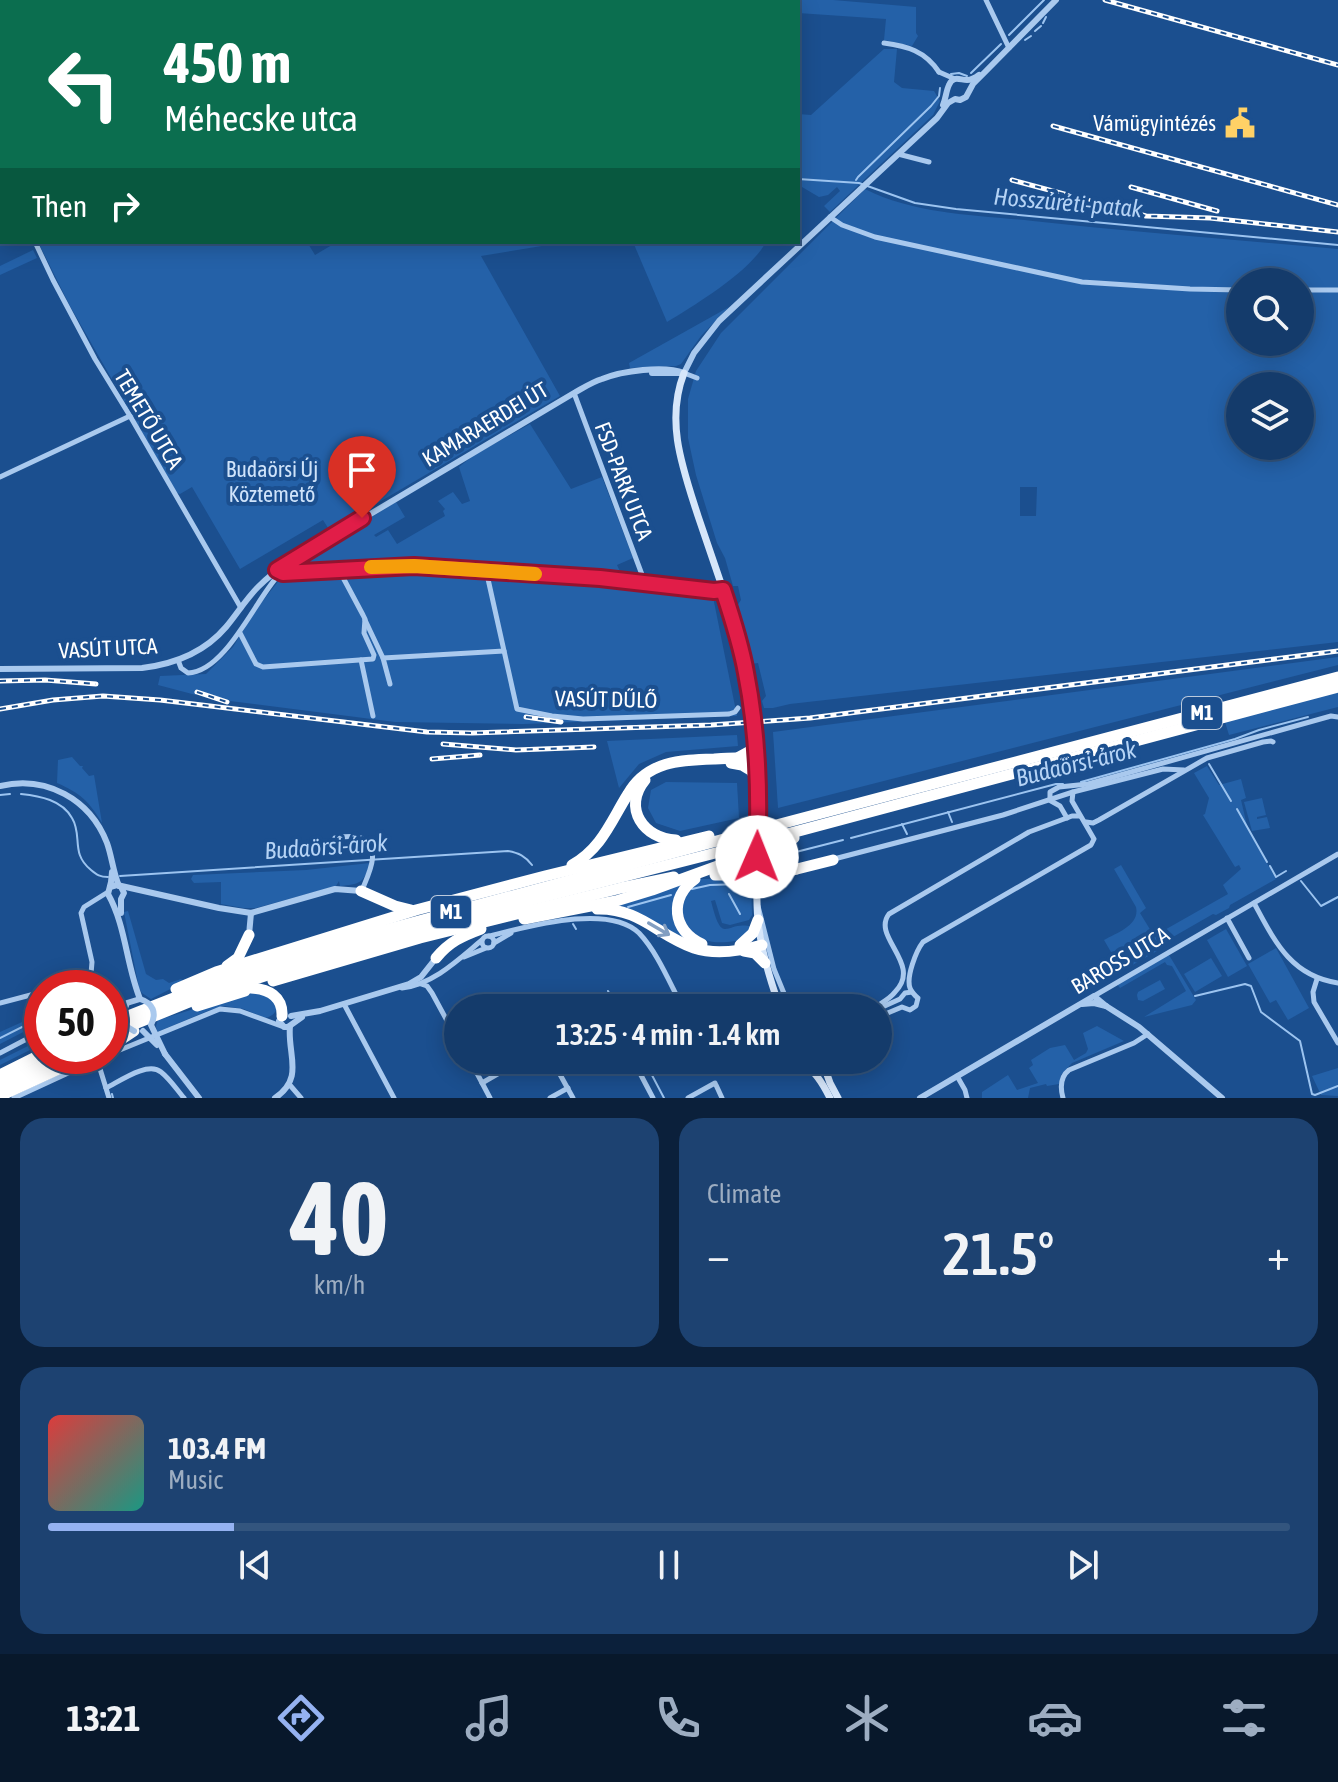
<!DOCTYPE html>
<meta charset="utf-8">
<style>
body{margin:0;font-family:"Asap Condensed",sans-serif;background:#1d4271;color:#f1f3f6;height:100vh;display:flex;flex-direction:column;font-size:30px;white-space:nowrap}
*{box-sizing:border-box;margin:0}
p{font-size:26px;color:#9dadc1}
.icon{flex:none;width:44px;height:44px;fill:none;stroke:currentColor;stroke-width:2;stroke-linecap:round;stroke-linejoin:round}
.map{position:relative;height:1098px;overflow:hidden}
.sheet{display:flex;flex-direction:column;gap:20px;padding:20px;background:#0b203b;flex:1}
.sheet>*{flex:none}
.banner{position:absolute;left:0px;top:0px;width:800px;height:244px;box-shadow:0 4px 20px #0003,0 0 0 2px #33557e;background:#0b6e4f;color:#fff;overflow:hidden}
.tools{position:absolute;left:1226px;top:268px;display:grid;gap:16px}
.tools a{display:grid;place-items:center;width:88px;height:88px;border-radius:50%;background:#143b6b;box-shadow:0 4px 20px #0003,0 0 0 2px #33557e;font-size:40px}
.speed{position:absolute;left:24px;top:970px;display:flex;gap:16px;font-size:40px;font-weight:700;text-align:center}
.speed>*{display:grid;place-content:center;width:104px;height:104px;border-radius:50%;background:#143b6b;box-shadow:0 4px 20px #0003,0 0 0 2px #33557e;line-height:1}
.speed .limit{border:12px solid #d22;background:#fff;color:#111}
.pin{position:absolute;display:grid;place-items:center;width:68px;height:68px;color:#fff;margin:-82px -34px;border-radius:50% 50% 50% 0;rotate:-45deg;box-shadow:0 0 8px #0007}
.pin .icon{rotate:45deg}
.me{position:absolute;width:88px;margin:-44px;rotate:1deg;stroke-linejoin:round;filter:drop-shadow(0 0 6px #0008)}
.turn{display:flex;align-items:center;gap:28px;height:168px;padding:0 32px;font-size:36px}
.turn .icon{width:104px;height:104px;stroke-width:2.5}
.turn b{display:block;font-size:56px;line-height:68px}
.then{display:flex;align-items:center;height:76px;padding:0 32px;background:#0003;gap:16px;font-size:30px}
.big{font-size:60px;font-weight:600;line-height:1.1}
.sheet .tile{flex:1;display:flex;flex-direction:column;justify-content:center;gap:12px;min-width:0;padding:0 28px;border-radius:24px;background:#1d4271}
.sheet .dial{align-items:center;gap:0}
.dial b{font-size:104px;line-height:1}
.song{display:flex;align-items:center;gap:24px}
.cover{width:96px;height:96px;border-radius:12px;background:linear-gradient(135deg,hsl(0 70% 55%),hsl(170 70% 35%))}
.played{height:8px;border-radius:4px;background:linear-gradient(90deg,#95b2f1 15%,#33557e 15%)}
.keys{display:flex;justify-content:space-around;direction:ltr}
.heat{display:flex;justify-content:space-between;align-items:center;font-size:44px;direction:ltr}
.sheet .tiles{flex:1;display:grid;gap:20px;grid-template-columns:1fr 1fr}
.tile:last-child{grid-column:span 2}
.trip{position:absolute;left:444px;top:994px;width:448px;height:80px;border-radius:40px;background:#143b6b;box-shadow:0 4px 20px #0003,0 0 0 2px #33557e;font-weight:600;line-height:80px;text-align:center}
.tab-bar{display:flex;height:128px;justify-content:space-around;align-items:center;background:#08182b;color:#9dadc1}
.tab-bar .icon{width:56px;height:56px}
.tab-bar .current{color:#95b2f1}
.tab-bar b{font-size:36px;color:#f1f3f6}
.map>svg:first-child{display:block}
.green{fill:#2461a8;fill-rule:evenodd}
.lines{fill:none;stroke-linecap:round;stroke-linejoin:round}
.stream{stroke:#9cc4f0;stroke-width:2}
.minor{stroke:#a9c9ee;stroke-width:5}
.tertiary{stroke:#a9c9ee;stroke-width:6}
.secondary{stroke:#d6e6fa;stroke-width:7}
.motorway{stroke:#fff;stroke-width:11}
.rail-casing{stroke:#fff;stroke-width:5}
.rail{stroke:#1b4f8f;stroke-width:2;stroke-dasharray:6;stroke-linecap:butt}
.tertiary-bridge{stroke:#a9c9ee;stroke-width:6}
.secondary-bridge{stroke:#d6e6fa;stroke-width:7}
.oneway{stroke:#829ec1}
.route-casing{stroke:#92132f;stroke-width:20}
.route{stroke:#e11d48;stroke-width:14}
.slow{stroke:#f59e0b;stroke-width:14}
.labels{text-anchor:middle;stroke-width:8;stroke-linejoin:round;paint-order:stroke}
.shield{fill:#1b4f8f;stroke:#bbcadd;stroke-width:2}
.shield-label{font-size:20px;font-weight:bold;fill:#fff}
.poi-label{font-size:22px;fill:#fff;stroke:#1b4f8f;text-anchor:end}
.street-label{font-size:22px;fill:#fff;stroke:#1b4f8f}
.park-label{font-size:22px;fill:#cfe3fa;stroke:#1b4f8f}
.water-label{font-size:24px;font-style:italic;fill:#b5d3f5;stroke:#1b4f8f}
</style>
<div class="map">
<svg width="1338" height="1098" viewBox="0 0 1338 1098">
<rect width="100%" height="100%" fill="#1b4f8f"/>
<g class="green">
<path d="M0 0H556V2H2V163L0 158Z"/>
<path d="M676 0H833L916 7V33L918 36 912 46 884 40 886 19 798 13V2H675Z"/>
<path d="M884 49H897L894 82 902 88 934 91 940 101 933 115 830 212 824 206 840 191 837 187 828 195 819 197 802 187 798 189V114L811 115Z"/>
<path d="M865 189C916 215 977 215 1033 221 1134 232 1236 240 1338 249V642L790 704 773 708H764L762 701 766 696 758 663 751 664 737 606 741 600 738 586H733L725 558 717 543 696 475 688 438V399L696 371 721 333ZM1240 282H1300V342H1240ZM1240 386H1300V446H1240ZM1020 487H1037L1036 516H1020Z"/>
<path d="M38 242H307L315 255 337 242H560V243L481 256 560 396 330 531 323 520 240 569 192 487 180 494 177 493 70 306Z"/>
<path d="M633 242H766C751 271 695 305 667 322Z"/>
<path d="M33 250 37 258 0 275V266Z"/>
<path d="M729 307 701 336 681 364 676 366 630 368 629 363Z"/>
<path d="M530 424 571 489 602 477 633 558 617 565 623 578 517 570 519 575 609 581 712 592 737 716 523 724 395 722 230 701 197 691 196 695 158 685 160 676 206 674 233 647 257 608 289 568 396 502 405 517 374 535 376 537 388 530 397 544 445 516 443 511 445 509 438 501 453 492 462 504 470 501 459 467 474 455Z"/>
<path d="M1338 657V665L778 808 773 732Z"/>
<path d="M1338 692V707L1229 735 1225 722Z"/>
<path d="M737 735 738 746 666 752 639 764 619 788 607 741Z"/>
<path d="M72 757 80 766H83L82 768 89 776 94 775 102 823C89 801 80 793 57 783L58 760Z"/>
<path d="M1207 766 1219 785 1241 779 1246 798 1241 800 1248 830 1276 879 1230 905 1229 908 1216 915 1213 914 1159 945 1156 948 1157 951 1122 971 1104 940C1118 932 1140 925 1136 907L1114 869 1121 865 1146 908 1140 913 1154 936 1228 894 1223 885 1241 869 1239 865 1235 867 1203 815 1205 814 1209 798 1194 773Z"/>
<path d="M666 782 737 783 739 818 680 831 656 823 648 808 651 790Z"/>
<path d="M1262 798 1266 815 1257 817V819L1267 817 1270 828 1252 831 1244 802Z"/>
<path d="M370 863C364 884 359 884 340 886L339 881 336 886 256 908H243L221 904V882L194 883 191 879 193 875 306 870Z"/>
<path d="M699 879H751L752 915 749 920 730 925 722 923 715 900 711 901C723 949 726 919 752 927L741 940C717 944 707 944 687 930L680 901Z"/>
<path d="M685 883 674 909 704 948 612 905Z"/>
<path d="M128 911 146 974 156 980 163 979 169 983 181 979 184 982 151 999 142 993 139 988 124 912Z"/>
<path d="M1226 929 1247 966 1228 977 1207 940Z"/>
<path d="M1276 948 1309 1008 1288 1020 1276 1000 1270 1003 1248 964Z"/>
<path d="M1166 955H1169L1196 1000 1192 1005 1144 1017 1186 991 1172 966 1167 965 1165 962 1120 988 1117 984Z"/>
<path d="M1211 958 1222 976 1195 992 1184 974Z"/>
<path d="M1160 980 1165 989 1143 1001 1138 1000 1137 995 1138 992Z"/>
<path d="M256 990 278 1004C276 1012 274 1016 265 1018L244 1009 224 1006 210 1010 157 1032 156 1026 158 1020Z"/>
<path d="M42 1013V1019L30 1025 31 1028 0 1044V1032Z"/>
<path d="M1097 1026 1124 1041 1072 1063 1061 1075 1059 1084 1047 1086 1046 1084 1030 1088 1028 1098H982V1092L1008 1075 1017 1090 1038 1083 1029 1068 1033 1065 1031 1060 1050 1048 1065 1045 1074 1060 1086 1053 1088 1049 1083 1033Z"/>
<path d="M42 1039V1044L0 1065V1060Z"/>
<path d="M1338 1068V1096L1321 1095 1312 1076Z"/>
</g>
<g class="lines">
<g class="stream">
<path d="M1043 23 1046 17"/>
<path d="M1035 31 1041 26"/>
<path d="M1009 35 1044 0"/>
<path d="M1025 40 1031 36"/>
<path d="M971 73 1001 44"/>
<path d="M951 74 959 73 967 76"/>
<path d="M0 178 2 177"/>
<path d="M798 179 859 183 915 203 956 209 1338 245"/>
<path d="M856 180 858 177 931 106 939 96 940 88"/>
<path d="M1209 764 1231 801"/>
<path d="M1081 782 1235 739 1259 730 1308 717"/>
<path d="M21 794C40 796 62 800 72 818 83 836 70 853 91 870 97 875 100 877 108 877"/>
<path d="M0 795 10 794"/>
<path d="M1237 809 1267 862"/>
<path d="M948 812 952 822"/>
<path d="M902 824 907 834"/>
<path d="M851 838 1056 784H1063"/>
<path d="M785 866 792 853 843 840"/>
<path d="M1270 866 1276 877 1286 871"/>
<path d="M120 876 508 851C519 853 525 856 532 865"/>
<path d="M1301 881 1321 906 1338 897"/>
<path d="M769 884 779 882 782 877"/>
<path d="M692 889 710 885 742 884"/>
<path d="M729 894 740 914"/>
<path d="M628 907 671 895"/>
<path d="M573 924 576 929"/>
<path d="M608 991 617 1008"/>
<path d="M1195 996 1245 984 1251 986 1261 1012 1300 1041 1312 1094 1315 1095 1338 1086"/>
<path d="M0 1038 42 1017"/>
<path d="M644 1060 664 1098"/>
<path d="M112 1094 113 1098"/>
</g>
<g class="minor">
<path d="M137 0V2"/>
<path d="M336 0 338 2"/>
<path d="M359 0 360 2"/>
<path d="M504 0V2"/>
<path d="M573 0V2"/>
<path d="M986 0 1009 48"/>
<path d="M0 5 2 10"/>
<path d="M884 43C907 46 925 51 939 72"/>
<path d="M939 72 955 79"/>
<path d="M898 154 929 162"/>
<path d="M0 167 2 168"/>
<path d="M830 217 842 225 875 237 1082 282 1190 289 1240 290"/>
<path d="M35 242 53 280 95 359 130 416 241 608"/>
<path d="M1300 290H1338"/>
<path d="M684 373 697 378"/>
<path d="M574 393 644 580"/>
<path d="M0 477 130 416"/>
<path d="M486 570 517 709 552 716 583 719 729 714 735 712 738 708"/>
<path d="M365 620 383 658 390 684"/>
<path d="M240 633 256 664 263 667 373 659 374 655 364 633 365 619 363 615 339 570"/>
<path d="M383 658 504 651"/>
<path d="M178 660 181 668 188 673C225 672 255 601 277 577V570L283 573 414 566 600 578 714 591 723 590"/>
<path d="M361 660 373 716"/>
<path d="M1050 800V792L1059 787 1088 784 1331 716 1338 717"/>
<path d="M1051 801 1060 806 1067 818"/>
<path d="M1086 822 1093 823 1099 820 1207 758 1263 742 1271 741 1273 742"/>
<path d="M335 838C342 837 354 835 361 838 383 848 368 875 362 890"/>
<path d="M834 859 1003 815 1073 792 1163 769 1184 770"/>
<path d="M1254 903C1275 942 1291 976 1338 983"/>
<path d="M758 906 774 969 790 1008"/>
<path d="M1227 918 1249 958"/>
<circle cx="488" cy="942" r="6"/>
<path d="M489 936C527 927 608 903 639 933 658 953 670 984 683 1008"/>
<path d="M494 943 511 933"/>
<path d="M464 957 486 948"/>
<path d="M1317 979 1313 992 1314 1002 1338 1043"/>
<path d="M421 984 427 986 432 993 458 1041"/>
<path d="M55 988 83 981 91 974 92 962 81 913 84 907 108 892"/>
<path d="M402 988C434 984 459 959 482 940"/>
<path d="M599 996 606 1008"/>
<path d="M1094 996 1338 854"/>
<path d="M0 1003 42 992"/>
<path d="M344 1004 394 1098"/>
<path d="M110 1005H125"/>
<path d="M874 1008C881 1003 890 999 895 992 923 964 871 937 889 914L1029 832 1072 816H1080"/>
<path d="M110 1009 122 1015"/>
<path d="M878 1009 900 999 905 993 912 992"/>
<path d="M878 1017 902 1007 910 1010 916 1006 918 998C915 996 911 991 910 988 906 977 916 951 923 942L1091 845 1094 839 1072 801 1073 792"/>
<path d="M0 1053 42 1031"/>
<path d="M110 1054 220 1009 240 1011 281 1026"/>
<path d="M97 1059 109 1098"/>
<path d="M470 1060 490 1098"/>
<path d="M552 1060 573 1098"/>
<path d="M633 1060 653 1098"/>
<path d="M718 1060C756 1077 761 1070 800 1065"/>
<path d="M733 1060C749 1066 764 1068 780 1060"/>
<path d="M957 1076 965 1090 967 1098"/>
<path d="M482 1083 522 1060"/>
<path d="M289 1084 301 1098"/>
<path d="M716 1085 722 1098"/>
<path d="M106 1088C120 1081 148 1061 161 1072 170 1079 177 1090 184 1098"/>
<path d="M14 1098 105 1056"/>
<path d="M550 1098 568 1088"/>
<path d="M688 1098 715 1083"/>
<path d="M1063 1098C1060 1087 1060 1077 1069 1070L1134 1043 1148 1034"/>
</g>
<g class="tertiary">
<path d="M943 105C946 98 946 91 949 85 953 75 960 80 967 80 972 80 975 78 979 75"/>
<path d="M652 373H680"/>
<path d="M684 373 694 353 719 321 937 118 948 103 955 99 960 100 966 97 973 84 986 71 1056 0"/>
<path d="M0 669 142 668C175 664 204 653 226 627 237 614 246 599 258 587 267 578 277 570 288 563L574 393C583 388 592 382 602 379 622 371 664 365 684 373"/>
<path d="M0 786C46 775 90 799 107 843 112 857 113 872 119 886"/>
<path d="M112 872 111 882 108 894C126 926 126 964 140 999L127 1003 122 1015"/>
<path d="M110 887 117 885 219 908 251 913 335 889 361 891"/>
<path d="M121 913V899L124 893 121 887"/>
<path d="M249 935 251 913"/>
<path d="M1082 1004 1094 1003 1106 1006"/>
<path d="M283 1015 279 1021 284 1027H288L302 1017"/>
<path d="M291 1016 320 1011 409 984 421 977 436 958"/>
<path d="M165 1054 199 1098"/>
<path d="M275 1098C305 1078 287 1054 290 1026"/>
<path d="M920 1098 1094 996 1106 1006 1139 1027 1222 1098"/>
</g>
<g class="secondary">
<path d="M684 373C665 422 683 469 698 516 708 545 718 574 728 604 738 637 746 671 751 705"/>
<path d="M756 743 758 817"/>
<path d="M757 857C757 879 756 900 758 921 761 951 770 980 780 1008"/>
<path d="M794 1060C798 1063 803 1065 807 1067 817 1073 825 1088 830 1098"/>
<path d="M822 1060 830 1083 838 1098"/>
</g>
<g class="motorway">
<path d="M739 757 750 751 756 743"/>
<path d="M731 763 742 765 752 771 758 788"/>
<path d="M645 780C622 808 644 839 676 840"/>
<path d="M572 865C602 848 611 821 628 794 647 761 680 760 714 759 729 758 743 757 757 760"/>
<path d="M715 875H749"/>
<path d="M767 875 797 869 833 860"/>
<path d="M695 879C669 897 672 931 702 944"/>
<path d="M361 891 395 906 411 910"/>
<path d="M597 909C640 908 657 935 694 948 715 955 741 951 762 945"/>
<path d="M524 919 616 901 652 890 794 838"/>
<path d="M740 945 753 933 758 920"/>
<path d="M744 951 755 953 765 963"/>
<path d="M436 958C449 942 462 936 481 929"/>
<path d="M227 966 238 958 249 935"/>
<path d="M273 981 420 938 621 888 674 877"/>
<path d="M251 988C268 989 283 996 282 1016"/>
<path d="M176 989 216 972 416 910 545 876 709 836"/>
<path d="M197 1006 245 991"/>
<path d="M110 1023 209 984 341 942 765 828 1338 677"/>
<path d="M110 1034 209 994 326 956 492 910 731 849 1338 687"/>
<path d="M110 1047 134 1031"/>
<path d="M0 1075 42 1054"/>
<path d="M0 1086 62 1056"/>
<path d="M0 1096 87 1056"/>
</g>
<g class="rail-casing">
<g id="rail">
<path d="M1105 0 1338 65"/>
<path d="M1053 126 1338 205"/>
<path d="M1012 180 1146 216 1210 218 1338 232"/>
<path d="M1131 187 1217 211"/>
<path d="M0 681 45 680 96 684"/>
<path d="M197 692 227 702"/>
<path d="M0 709 53 700 103 696 160 700 427 732 472 733 711 725 810 718 1338 651"/>
<path d="M526 717 561 722"/>
<path d="M443 744 516 750 594 747"/>
<path d="M432 759 480 755"/>
</g>
</g>
<use href="#rail" class="rail"/>
<g class="tertiary-bridge">
<path d="M140 999C153 1003 157 1013 151 1025L165 1054"/>
<path d="M122 1015 124 1025 134 1031"/>
<path d="M143 1031 157 1045"/>
</g>
<g class="secondary-bridge">
<path d="M751 705 756 737"/>
<path d="M757 857 758 817"/>
</g>
</g>
<defs><path id="oneway-shaft" d="M-6 0H5M1.5-3L5.5 0L1.5 3" fill="none" stroke-width="1.6" stroke-linecap="round" stroke-linejoin="round" transform="scale(2)"/></defs>
<use class="oneway" href="#oneway-shaft" transform="translate(659 929) rotate(30)"/>
<g class="lines">
<g class="route-casing">
<path id="route" d="M362 518 277 570 283 573 414 566 600 578 714 591 723 590C732 617 741 645 746 673 758 734 760 796 757 857"/>
</g>
<use href="#route" class="route"/>
<path class="slow" d="M371 567 414 566 535 574"/>
</g>
<defs>
<g id="civic-bare" transform="scale(2.4)"><path d="M-.6-6.5H3V-4.5H.6V-3L4-1V1h2V6H-6V1h2V-1L-.6-3ZM-1.2 2.5V6h2.4V2.5Z" fill="#ffd166" stroke="#1b4f8f" stroke-width="2.5" paint-order="stroke"/></g>
</defs>
<g fill-rule="evenodd">
<use href="#civic-bare" x="1240" y="123"/>
</g>
<g class="labels">
<g class="shield">
<rect x="1182" y="697" width="40" height="32" rx="6"/>
<rect x="431" y="896" width="40" height="32" rx="6"/>
</g>
<g class="shield-label">
<text x="1202" y="720">M1</text>
<text x="451" y="919">M1</text>
</g>
<g class="poi-label">
<text x="1216" y="131">Vámügyintézés</text>
</g>
<g class="street-label">
<text transform="translate(149 419) rotate(59)" y="8">TEMETŐ UTCA</text>
<text transform="translate(485 424) rotate(-31)" y="8">KAMARAERDEI ÚT</text>
<text transform="translate(624 481) rotate(69)" y="8">FSD-PARK UTCA</text>
<text transform="translate(108 648) rotate(-3)" y="8">VASÚT UTCA</text>
<text transform="translate(606 699) rotate(1)" y="8">VASÚT DŰLŐ</text>
<text transform="translate(1120 960) rotate(-31)" y="8">BAROSS UTCA</text>
</g>
<g class="park-label">
<text x="272" y="477">Budaörsi Új<tspan x="272" dy="25">Köztemető</tspan></text>
</g>
<g class="water-label">
<text transform="translate(1068 203) rotate(5)" y="8">Hosszúréti-patak</text>
<text transform="translate(1076 764) rotate(-14)" y="8">Budaörsi-árok</text>
<text transform="translate(326 847) rotate(-4)" y="8">Budaörsi-árok</text>
</g>
</g>
</svg>
<div class="tools">
<a><svg class="icon" aria-label="search" viewBox="0 0 24 24"><circle cx="10" cy="10" r="6"/><path d="M15 15l6 6"/></svg></a>
<a><svg class="icon" aria-label="layers" viewBox="0 0 24 24"><path d="M12 4l9 5-9 5-9-5zM3 14l9 5 9-5"/></svg></a>
</div>
<div class="speed"><div class="limit">50</div></div>
<div class="pin" style="left:362px;top:518px;background:#d93025"><svg class="icon" aria-label="arrive" viewBox="0 0 24 24"><path d="M6 21V4h12l-3 4 3 4H6"/></svg></div>
<svg class="me" style="left:757px;top:857px" viewBox="-20 -20 40 40"><circle r="19" fill="#fff"/><path d="M0-13L10 11 0 6-10 11z" fill="#e11d48"/></svg>
<div class="trip">13:25 · 4 min · 1.4 km</div>
<div class="banner">
<div class="turn"><svg class="icon" aria-label="left" viewBox="0 0 24 24"><path d="M17 20v-9H6M10 6l-5 5 5 5"/></svg><div><b>450 m</b>Méhecske utca</div></div>
<div class="then">Then<svg class="icon" aria-label="right" viewBox="0 0 24 24"><path d="M7 20v-9h11M14 6l5 5-5 5"/></svg></div>
</div>
</div>
<section class="sheet">
<div class="tiles">
<div class="tile dial"><b>40</b><p>km/h</p></div>
<div class="tile"><p>Climate</p>
<div class="heat"><a>−</a><b class="big">21.5°</b><a>+</a></div>
</div>
<div class="tile">
<div class="song"><i class="cover"></i><div><b>103.4 FM</b><p>Music</p></div></div>
<div class="played"></div>
<div class="keys"><svg class="icon" aria-label="previous" viewBox="0 0 24 24"><path d="M18 5L8 12l10 7zM5 5v14"/></svg><svg class="icon" aria-label="pause" viewBox="0 0 24 24"><path d="M8 5v14M16 5v14"/></svg><svg class="icon" aria-label="next" viewBox="0 0 24 24"><path d="M6 5l10 7-10 7zM19 5v14"/></svg></div>
</div>
</div>
</section>
<nav class="tab-bar">
<b>13:21</b>
<svg class="icon current" aria-label="directions" viewBox="0 0 24 24"><path d="M12 3l9 9-9 9-9-9zM9 14v-3h6M13 9l2 2-2 2"/></svg>
<svg class="icon" aria-label="music" viewBox="0 0 24 24"><path d="M9 18V5l10-2v13"/><circle cx="6" cy="18" r="3"/><circle cx="16" cy="16" r="3"/></svg>
<svg class="icon" aria-label="phone" viewBox="0 0 24 24"><path d="M5 4h4l2 5-3 2q2 4 5 5l2-3 5 2v4C11 20 4 13 5 4z"/></svg>
<svg class="icon" aria-label="climate" viewBox="0 0 24 24"><path d="M12 3v18M4 7l16 10M4 17L20 7"/></svg>
<svg class="icon" aria-label="car" viewBox="0 0 24 24"><path d="M5 17H2v-5l4-1 3-4h7l3 4 3 1v5h-3M9 17h6M6 11h13"/><circle cx="7" cy="17" r="2"/><circle cx="17" cy="17" r="2"/></svg>
<svg class="icon" aria-label="filters" viewBox="0 0 24 24"><path d="M4 7h16M4 17h16"/><circle cx="9" cy="7" r="2"/><circle cx="15" cy="17" r="2"/></svg>
</nav>
